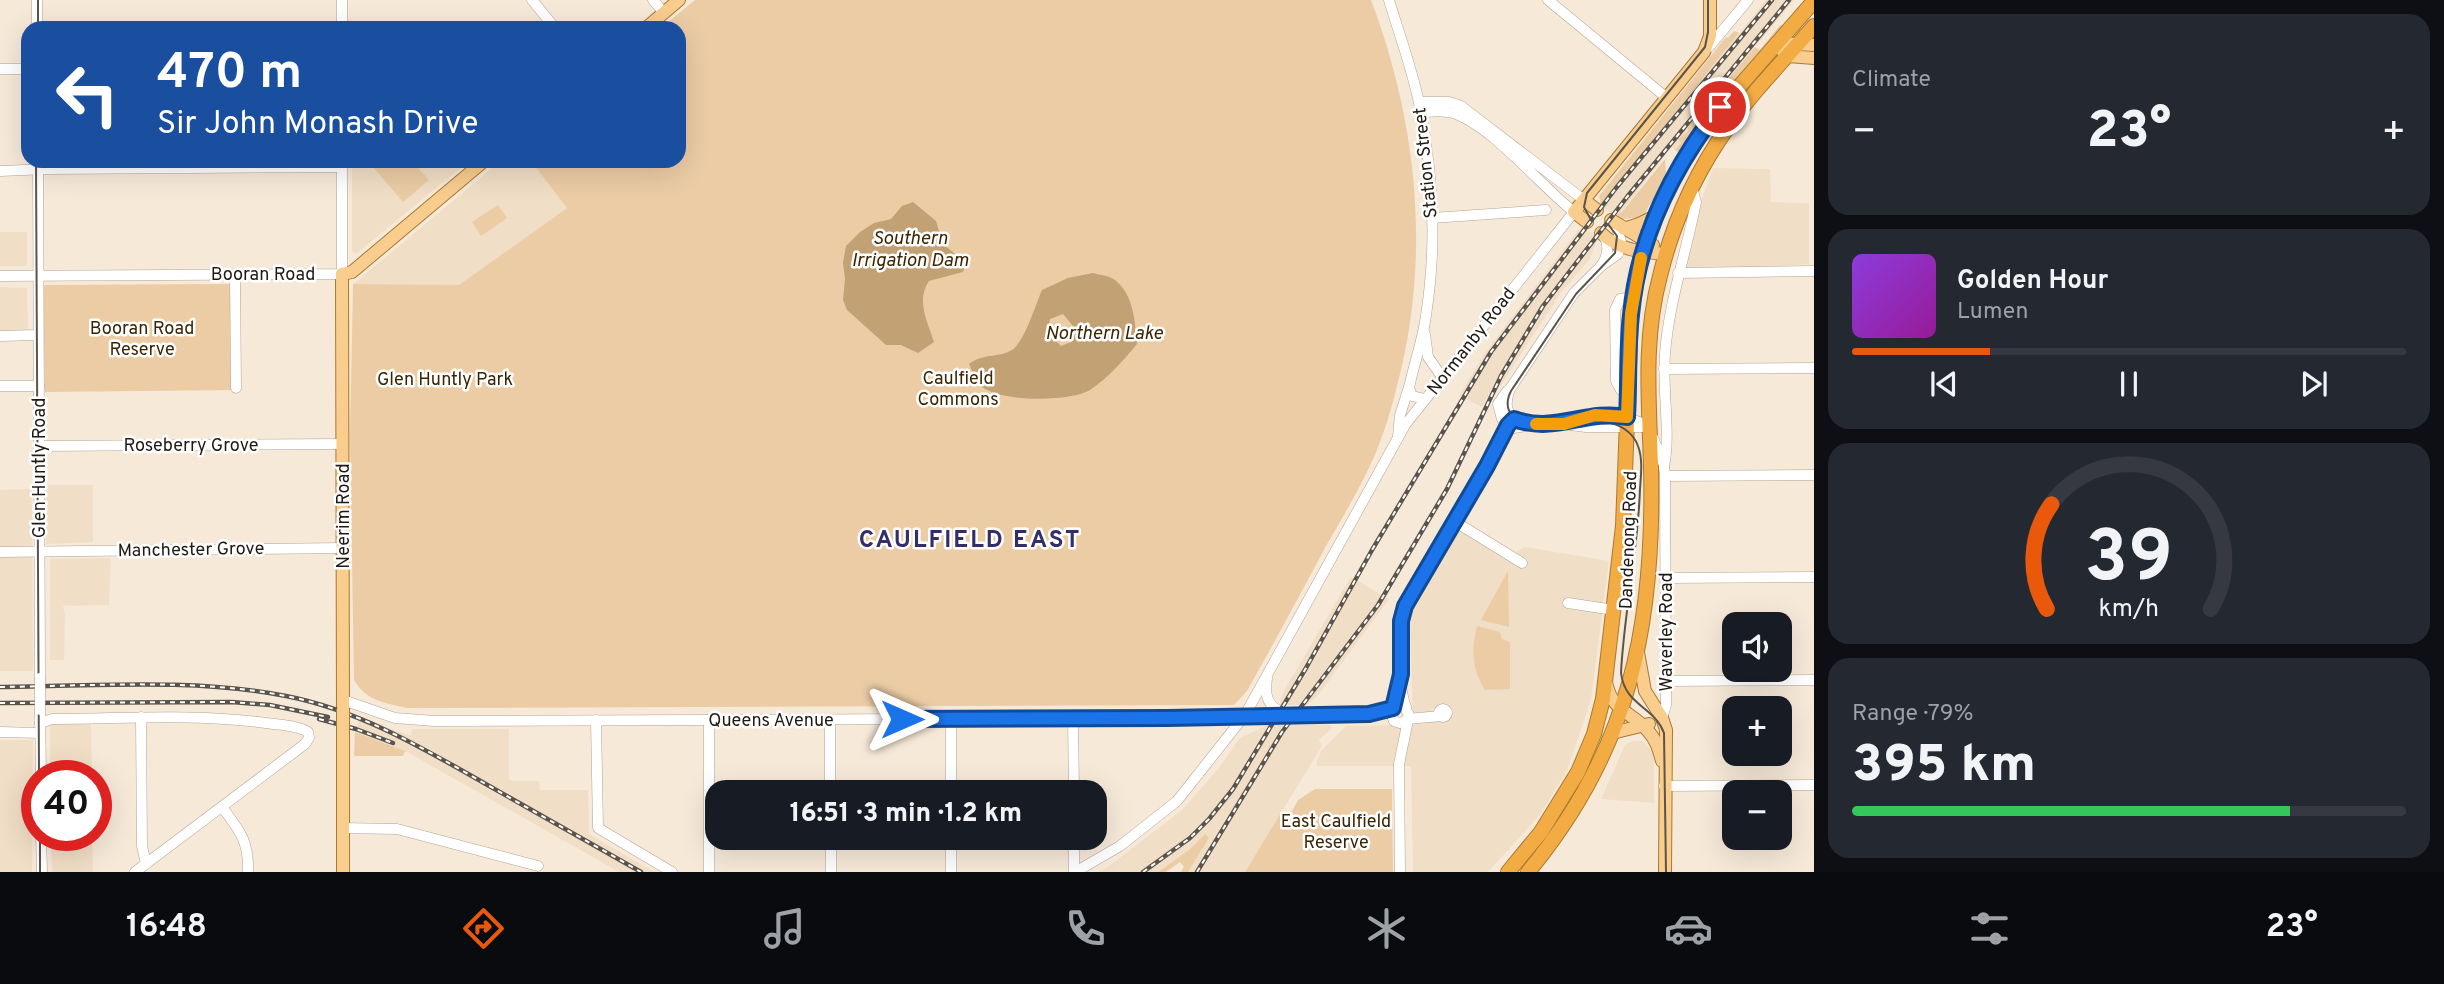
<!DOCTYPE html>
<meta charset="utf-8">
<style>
body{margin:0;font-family:Overpass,sans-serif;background:#242831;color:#f1f3f6;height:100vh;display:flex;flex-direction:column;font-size:26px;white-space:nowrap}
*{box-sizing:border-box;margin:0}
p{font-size:23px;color:#9ea1a6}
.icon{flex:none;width:38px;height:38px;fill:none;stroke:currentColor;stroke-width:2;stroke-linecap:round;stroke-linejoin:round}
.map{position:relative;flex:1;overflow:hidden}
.details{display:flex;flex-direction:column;gap:14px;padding:14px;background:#0d0f14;width:630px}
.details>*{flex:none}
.hud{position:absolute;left:21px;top:21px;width:665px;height:147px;border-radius:21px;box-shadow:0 7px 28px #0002;background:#1a4fa0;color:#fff;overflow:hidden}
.buttons{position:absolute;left:1722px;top:612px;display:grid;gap:14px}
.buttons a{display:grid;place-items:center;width:70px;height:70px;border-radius:14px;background:#171b24;box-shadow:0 7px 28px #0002;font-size:35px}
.speed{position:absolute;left:21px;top:760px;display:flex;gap:14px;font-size:35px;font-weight:700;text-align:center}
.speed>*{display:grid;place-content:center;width:91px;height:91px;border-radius:50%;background:#171b24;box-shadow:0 7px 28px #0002;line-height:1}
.speed .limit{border:10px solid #d22;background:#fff;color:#111}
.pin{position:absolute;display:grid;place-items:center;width:60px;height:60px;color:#fff;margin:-30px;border:4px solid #fff;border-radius:50%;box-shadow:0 2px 7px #0007}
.me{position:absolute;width:77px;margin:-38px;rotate:90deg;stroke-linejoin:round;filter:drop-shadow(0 0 5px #0008)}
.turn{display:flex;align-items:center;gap:24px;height:147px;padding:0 21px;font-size:32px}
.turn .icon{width:91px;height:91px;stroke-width:2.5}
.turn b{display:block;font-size:49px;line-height:60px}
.big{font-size:52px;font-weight:800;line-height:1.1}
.details .widget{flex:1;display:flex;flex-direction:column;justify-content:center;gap:10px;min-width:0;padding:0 24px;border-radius:21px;background:#242831}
.details .dial{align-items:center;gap:0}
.dial svg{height:182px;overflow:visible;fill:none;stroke:#363941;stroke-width:7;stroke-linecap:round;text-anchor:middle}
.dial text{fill:#f1f3f6;stroke:none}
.song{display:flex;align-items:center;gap:21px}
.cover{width:84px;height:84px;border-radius:10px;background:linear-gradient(135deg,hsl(270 70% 55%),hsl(300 70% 35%))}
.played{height:7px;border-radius:4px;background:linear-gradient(90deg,#ea580c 25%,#363941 25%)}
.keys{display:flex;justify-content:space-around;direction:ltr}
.heat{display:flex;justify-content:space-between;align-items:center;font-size:38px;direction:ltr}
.charge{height:10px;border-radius:5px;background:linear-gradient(90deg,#34c759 79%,#363941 0)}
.trip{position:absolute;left:705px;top:780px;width:402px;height:70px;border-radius:21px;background:#171b24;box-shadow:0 7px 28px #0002;font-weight:800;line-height:70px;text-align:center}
.tabs{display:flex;height:112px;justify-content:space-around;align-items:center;background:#090b0e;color:#9ea1a6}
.tabs .icon{width:49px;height:49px}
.tabs .active{color:#ea580c}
.tabs b{font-size:32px;color:#f1f3f6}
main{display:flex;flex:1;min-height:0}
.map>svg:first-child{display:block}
.built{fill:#f1dec6}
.green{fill:#ebcca5}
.water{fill:#c2a175;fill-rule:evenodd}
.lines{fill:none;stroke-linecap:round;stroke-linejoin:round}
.minor-casing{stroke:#b2a494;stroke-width:11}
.major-casing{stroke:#a97933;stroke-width:14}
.highway-casing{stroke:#a97933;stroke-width:16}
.minor{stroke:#fff;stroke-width:10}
.major{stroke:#f8cd8e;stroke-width:12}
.highway{stroke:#f3ac43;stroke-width:14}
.tram{stroke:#5b544b;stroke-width:2}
.rail-casing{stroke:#5b544b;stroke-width:4.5}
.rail{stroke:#fff;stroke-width:2;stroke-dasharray:5;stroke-linecap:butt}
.minor-bridge-casing{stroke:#b2a494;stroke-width:11;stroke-linecap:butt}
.major-bridge-casing{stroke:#a97933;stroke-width:14;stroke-linecap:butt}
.minor-bridge{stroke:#fff;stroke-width:10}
.major-bridge{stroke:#f8cd8e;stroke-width:12}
.route-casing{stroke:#114b97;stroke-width:18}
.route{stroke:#1a73e8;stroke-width:12}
.slow{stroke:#f59e0b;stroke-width:12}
.labels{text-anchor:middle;stroke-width:5;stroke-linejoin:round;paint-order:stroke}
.street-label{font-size:18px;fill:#1f1a14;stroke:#fff}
.park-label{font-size:18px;fill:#3b2400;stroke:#fff}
.water-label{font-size:19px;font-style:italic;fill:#3c2500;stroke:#fff}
.district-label{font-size:24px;font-weight:bold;letter-spacing:2px;fill:#332e69;stroke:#fff}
</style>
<main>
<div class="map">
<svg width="1814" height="872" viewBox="0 0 1814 872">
<rect width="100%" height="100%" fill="#f7e9d8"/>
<g class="built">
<path d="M1766 0H1794L1757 45H1754L1755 47 1688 127V130L1678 139 1681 143 1675 150 1671 147 1621 213 1614 216 1601 205 1602 201 1739 33H1742L1741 31Z"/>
<path d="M352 161H469L356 254 352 251Z"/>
<path d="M501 161H531L567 208 459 285 353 284Z"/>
<path d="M1713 168 1770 169 1771 202 1809 203V264L1678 273 1677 268Z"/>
<path d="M1584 227 1598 237 1590 259 1562 291 1499 388 1493 386 1482 407 1459 396 1485 353 1578 230Z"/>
<path d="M0 232H27V264L25 266H0Z"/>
<path d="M0 287 27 288 28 341H0Z"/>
<path d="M45 485H93V542L46 544Z"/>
<path d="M32 489 33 671H0V490Z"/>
<path d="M1457 529 1504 558 1525 547 1609 561 1591 699 1567 771 1539 816 1488 872H1413L1411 766H1317V760L1322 750 1346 726 1413 725 1410 612Z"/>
<path d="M111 558 109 605 63 606 65 615 64 660H50V559Z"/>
<path d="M1351 577 1389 599 1319 694 1307 705H1279L1285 689Z"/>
<path d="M360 717 411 736 412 729H509V779L513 781H539L540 790H588L589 834 654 872H619L409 753 355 732Z"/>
<path d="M50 723H91L92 775H50Z"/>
<path d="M1268 725H1330L1332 728 1319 740 1322 746 1245 872H1188L1209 838 1205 834 1189 850 1158 872H1098L1108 867 1182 810 1218 769 1240 738Z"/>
<path d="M0 740H33L32 872H0Z"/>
<path d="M1632 741H1643L1654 754V803L1601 799 1625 745Z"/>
<path d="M51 835H92L93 872H52Z"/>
</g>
<g class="green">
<path d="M695 0H1371C1418 124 1431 258 1397 386 1391 410 1384 434 1374 457 1360 488 1343 517 1326 546 1300 595 1274 643 1247 691L1234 705 407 708C385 703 366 701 354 680L350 437 353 284 459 285 567 208 531 161H679V28H661Z"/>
<path d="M1780 25 1784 26 1678 152 1675 150 1681 143 1678 139 1688 131V127L1755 47 1760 50Z"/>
<path d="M1734 31 1739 33 1601 205 1599 196 1726 37 1728 38Z"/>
<path d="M1665 159 1666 175 1643 217 1624 219 1614 216 1622 212Z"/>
<path d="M368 161H412L429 180 403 202Z"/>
<path d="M498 205 507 218 481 236 472 222Z"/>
<path d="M240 284 241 390 45 392 43 285Z"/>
<path d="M1508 571V572L1509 627 1481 620Z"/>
<path d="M1477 626 1500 632 1502 639 1510 642V689L1485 690C1472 669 1471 649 1477 626Z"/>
<path d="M355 732 405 751 403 756H354Z"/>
<path d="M1315 789H1392L1393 872H1245L1282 811H1292L1298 800Z"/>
<path d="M1205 834 1209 838 1188 872H1181L1184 867 1180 862 1166 872H1158L1189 850Z"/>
</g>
<g class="water">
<path d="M913 202 936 221 943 244 966 263 963 272 929 281C916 300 927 321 934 342L918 353 901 345H886L847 310 843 300 845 279 843 263 846 246 860 232 874 223 891 219 902 206Z"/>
<path d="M1093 273C1100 275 1110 276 1115 280 1134 295 1135 322 1137 344 1123 361 1109 377 1090 390 1070 402 995 403 979 384 975 379 972 370 969 364 984 353 999 358 1012 350 1025 341 1035 306 1042 290L1068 278ZM1063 314 1073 326 1071 342 1061 346 1048 332 1050 319Z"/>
</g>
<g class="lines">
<g class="minor-casing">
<g id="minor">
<path d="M37 0V28"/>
<path d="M342 0V28"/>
<path d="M532 0 555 28"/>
<path d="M653 0 664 13"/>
<path d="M1389 0C1399 34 1412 68 1419 103 1433 171 1437 245 1426 315 1423 340 1414 363 1409 388L1412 396 1425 399"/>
<path d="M1548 0 1667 98"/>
<path d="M1709 47 1748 0"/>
<path d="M0 69H28"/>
<path d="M1419 102H1449L1461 106 1584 200"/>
<path d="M38 161 40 678"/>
<path d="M0 171 47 169 342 167"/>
<path d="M1432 218 1546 210"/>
<path d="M1601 266C1608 256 1610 244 1602 234"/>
<path d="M1678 273 1814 271"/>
<path d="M235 274 236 388"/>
<path d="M0 276 342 274V161"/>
<path d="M1425 334 1428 357 1442 377"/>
<path d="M0 336 38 335"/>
<path d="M1664 369 1814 368"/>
<path d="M0 386H39"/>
<path d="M1628 390H1621L1616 381 1615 310 1620 299 1633 297"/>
<path d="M1507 391 1498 404 1502 419 1514 428 1532 425"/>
<path d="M1514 419C1504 410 1506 400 1510 389L1574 293 1601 266 1618 254 1621 242 1616 224"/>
<path d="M1514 419 1539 424H1564L1586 427H1649"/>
<path d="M1567 423C1596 413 1619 413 1647 425"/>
<path d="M1398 437 1400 415 1409 387"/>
<path d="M1653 438 1664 465 1665 476 1666 705 1662 718"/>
<path d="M39 446 342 444"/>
<path d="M1664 467C1671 431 1662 391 1665 354 1669 301 1686 254 1696 202L1692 187"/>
<path d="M1665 476 1814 475"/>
<path d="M1454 521 1522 563"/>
<path d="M0 552 343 548"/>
<path d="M1665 578 1814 577"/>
<path d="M1568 603 1614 610"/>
<path d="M1267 679C1264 696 1268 708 1285 713"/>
<path d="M1666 681 1814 680"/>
<path d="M343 700 395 718 434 721 1167 718 1369 714 1393 708"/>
<path d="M1406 707C1397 683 1397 630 1405 606L1487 466 1508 425 1514 419"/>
<circle cx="1443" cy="713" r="4"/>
<path d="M40 710 41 775"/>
<path d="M141 717 142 846 146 864"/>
<path d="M1073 718 1074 793"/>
<path d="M830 719V793"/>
<path d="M951 719V793"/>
<path d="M1407 719 1441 716"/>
<path d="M596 720 598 828 672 872"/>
<path d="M709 720V872"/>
<path d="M40 723 52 719C124 719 195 713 266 723 279 725 297 725 308 732L309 738 305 744 135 872"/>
<path d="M0 732 40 733"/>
<path d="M1664 786 1814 785"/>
<path d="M222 807C240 831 249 841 248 872"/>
<path d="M343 828 397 829 538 866"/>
<path d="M41 835 42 872"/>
<path d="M831 838V872"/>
<path d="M951 838V872"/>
<path d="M1074 838V872"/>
<path d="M1075 872 1120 846 1177 801 1245 715 1405 425 1574 212C1541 186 1491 125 1453 113 1442 110 1432 111 1421 113"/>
<path d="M1400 872 1399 764 1409 715 1404 706 1398 705 1393 708 1391 714 1394 721 1400 723 1407 720"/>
</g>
</g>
<g class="major-casing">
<g id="major">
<path d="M646 28 679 0"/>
<path d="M1776 43 1814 45"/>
<path d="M1776 44 1788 56 1814 58"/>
<path d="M1584 200 1597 210"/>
<path d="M1611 220 1653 245"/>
<path d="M1587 222 1574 212 1704 52 1710 36V0"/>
<path d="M1624 229 1639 224 1655 216"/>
<path d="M1601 233C1620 251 1642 252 1666 254"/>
<path d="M1638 652 1645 691 1662 718 1666 730 1665 872"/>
<path d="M1606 682C1612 712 1631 711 1648 731 1656 739 1659 750 1662 761"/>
<path d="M343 709 342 274 352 272 484 161"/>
<path d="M343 729V872"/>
<path d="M1612 733 1649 724"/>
</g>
</g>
<g class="highway-casing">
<g id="highway">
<path d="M1508 872 1541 832 1578 772 1594 734 1603 699 1623 526 1631 314 1639 267 1648 233 1670 183 1710 120 1814 1"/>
<path d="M1528 872C1631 748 1655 623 1651 466 1649 401 1643 339 1660 276 1673 222 1696 172 1728 127 1753 91 1785 59 1814 26"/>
</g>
</g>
<use href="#minor" class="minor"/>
<use href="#major" class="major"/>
<use href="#highway" class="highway"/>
<g class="tram">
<path d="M38 0V28"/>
<path d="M36 161 39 775"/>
<path d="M1590 218 1584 207 1587 193 1705 47 1708 32V0"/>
<path d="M1608 224 1617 236 1615 253 1576 294 1511 391C1504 405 1508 417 1523 422H1605C1620 424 1633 432 1638 446 1643 459 1641 475 1640 489 1638 551 1624 612 1621 673 1625 706 1654 706 1664 733L1666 872"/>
<path d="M40 835V872"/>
</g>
<g class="rail-casing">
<g id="rail">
<path d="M0 687C92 686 196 678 286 696 358 710 421 747 484 783 536 813 589 842 641 872"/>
<path d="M0 703 232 702 270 705 328 717"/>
<path d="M319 719 356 729 393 743"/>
<path d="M1143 872 1190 838 1209 819 1233 789 1306 668 1372 550 1491 352 1616 188 1772 0"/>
<path d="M1197 872 1282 732 1378 605 1447 489 1501 376 1543 306 1627 197 1789 0"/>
</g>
</g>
<use href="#rail" class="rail"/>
<g class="minor-bridge-casing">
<path id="minor-bridge" d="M40 678V710"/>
</g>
<g class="major-bridge-casing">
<path id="major-bridge" d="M343 729V709"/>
</g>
<use href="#minor-bridge" class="minor-bridge"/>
<use href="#major-bridge" class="major-bridge"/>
</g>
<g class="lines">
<g class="route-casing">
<path id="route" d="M902 719 1167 718 1369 714 1393 708 1401 674V621L1405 606 1487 466 1508 425 1514 419C1556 434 1585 409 1627 417 1629 383 1627 349 1631 315 1638 237 1672 169 1720 107"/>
</g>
<use href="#route" class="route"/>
<path class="slow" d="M1536 424H1564L1595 415 1627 417 1631 314 1641 258"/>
</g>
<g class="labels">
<g class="street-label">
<text transform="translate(1425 163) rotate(-96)" y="6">Station Street</text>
<text x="263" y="280">Booran Road</text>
<text transform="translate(1471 341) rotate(-52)" y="6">Normanby Road</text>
<text x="191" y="451">Roseberry Grove</text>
<text transform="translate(39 468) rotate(-90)" y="6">Glen Huntly Road</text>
<text transform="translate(343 516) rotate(-90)" y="6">Neerim Road</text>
<text transform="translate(1628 540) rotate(-88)" y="6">Dandenong Road</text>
<text transform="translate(191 549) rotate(-1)" y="6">Manchester Grove</text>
<text transform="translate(1666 632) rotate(-90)" y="6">Waverley Road</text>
<text x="771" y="726">Queens Avenue</text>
</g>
<g class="park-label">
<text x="142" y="334">Booran Road<tspan x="142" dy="21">Reserve</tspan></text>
<text x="958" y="384">Caulfield<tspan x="958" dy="21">Commons</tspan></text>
<text x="445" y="385">Glen Huntly Park</text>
<text x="1336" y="827">East Caulfield<tspan x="1336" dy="21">Reserve</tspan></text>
</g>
<g class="water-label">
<text x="910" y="244">Southern<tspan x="910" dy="22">Irrigation Dam</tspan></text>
<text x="1104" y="339">Northern Lake</text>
</g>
<g class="district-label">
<text x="970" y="547">CAULFIELD EAST</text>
</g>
</g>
</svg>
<div class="buttons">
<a><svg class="icon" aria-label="sound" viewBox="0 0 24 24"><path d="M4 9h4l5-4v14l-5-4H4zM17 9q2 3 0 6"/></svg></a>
<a>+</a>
<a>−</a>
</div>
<div class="speed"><div class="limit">40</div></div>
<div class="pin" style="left:1720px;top:107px;background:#d93025"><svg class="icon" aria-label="arrive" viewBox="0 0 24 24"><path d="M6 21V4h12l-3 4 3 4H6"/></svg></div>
<svg class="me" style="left:902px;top:719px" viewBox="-20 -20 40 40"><path d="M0-17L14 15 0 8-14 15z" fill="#1a73e8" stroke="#fff" stroke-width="4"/></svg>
<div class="trip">16:51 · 3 min · 1.2 km</div>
<div class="hud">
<div class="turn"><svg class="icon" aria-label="left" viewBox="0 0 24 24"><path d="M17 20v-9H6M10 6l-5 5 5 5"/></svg><div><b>470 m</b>Sir John Monash Drive</div></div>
</div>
</div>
<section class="details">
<div class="widget"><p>Climate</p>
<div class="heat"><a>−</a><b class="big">23°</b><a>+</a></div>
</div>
<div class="widget">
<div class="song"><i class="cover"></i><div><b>Golden Hour</b><p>Lumen</p></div></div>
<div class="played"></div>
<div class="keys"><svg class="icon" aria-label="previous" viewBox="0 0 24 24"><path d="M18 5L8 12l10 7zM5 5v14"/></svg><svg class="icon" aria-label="pause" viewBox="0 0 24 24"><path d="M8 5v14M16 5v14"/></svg><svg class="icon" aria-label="next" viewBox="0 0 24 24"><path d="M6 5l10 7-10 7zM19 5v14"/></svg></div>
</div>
<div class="widget dial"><svg viewBox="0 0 100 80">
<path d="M14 69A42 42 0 1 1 86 69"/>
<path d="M14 69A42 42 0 0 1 16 23" stroke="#ea580c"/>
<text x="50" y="56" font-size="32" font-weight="700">39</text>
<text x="50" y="72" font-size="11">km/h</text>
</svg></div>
<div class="widget"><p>Range · 79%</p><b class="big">395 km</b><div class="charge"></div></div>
</section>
</main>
<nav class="tabs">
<b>16:48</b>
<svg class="icon active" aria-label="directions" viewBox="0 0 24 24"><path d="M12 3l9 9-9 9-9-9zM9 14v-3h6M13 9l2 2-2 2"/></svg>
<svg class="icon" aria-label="music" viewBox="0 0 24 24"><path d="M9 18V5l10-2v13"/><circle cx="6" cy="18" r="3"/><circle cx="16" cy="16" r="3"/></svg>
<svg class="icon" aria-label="phone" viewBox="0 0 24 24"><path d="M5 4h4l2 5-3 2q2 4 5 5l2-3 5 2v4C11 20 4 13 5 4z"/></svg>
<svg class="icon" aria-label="climate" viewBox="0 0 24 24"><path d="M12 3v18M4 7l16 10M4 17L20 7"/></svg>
<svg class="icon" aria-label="car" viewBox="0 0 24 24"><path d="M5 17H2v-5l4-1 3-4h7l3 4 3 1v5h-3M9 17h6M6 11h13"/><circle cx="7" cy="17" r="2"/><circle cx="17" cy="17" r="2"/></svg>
<svg class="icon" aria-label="filters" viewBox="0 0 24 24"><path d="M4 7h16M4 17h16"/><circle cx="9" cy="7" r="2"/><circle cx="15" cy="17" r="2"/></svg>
<b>23°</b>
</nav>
